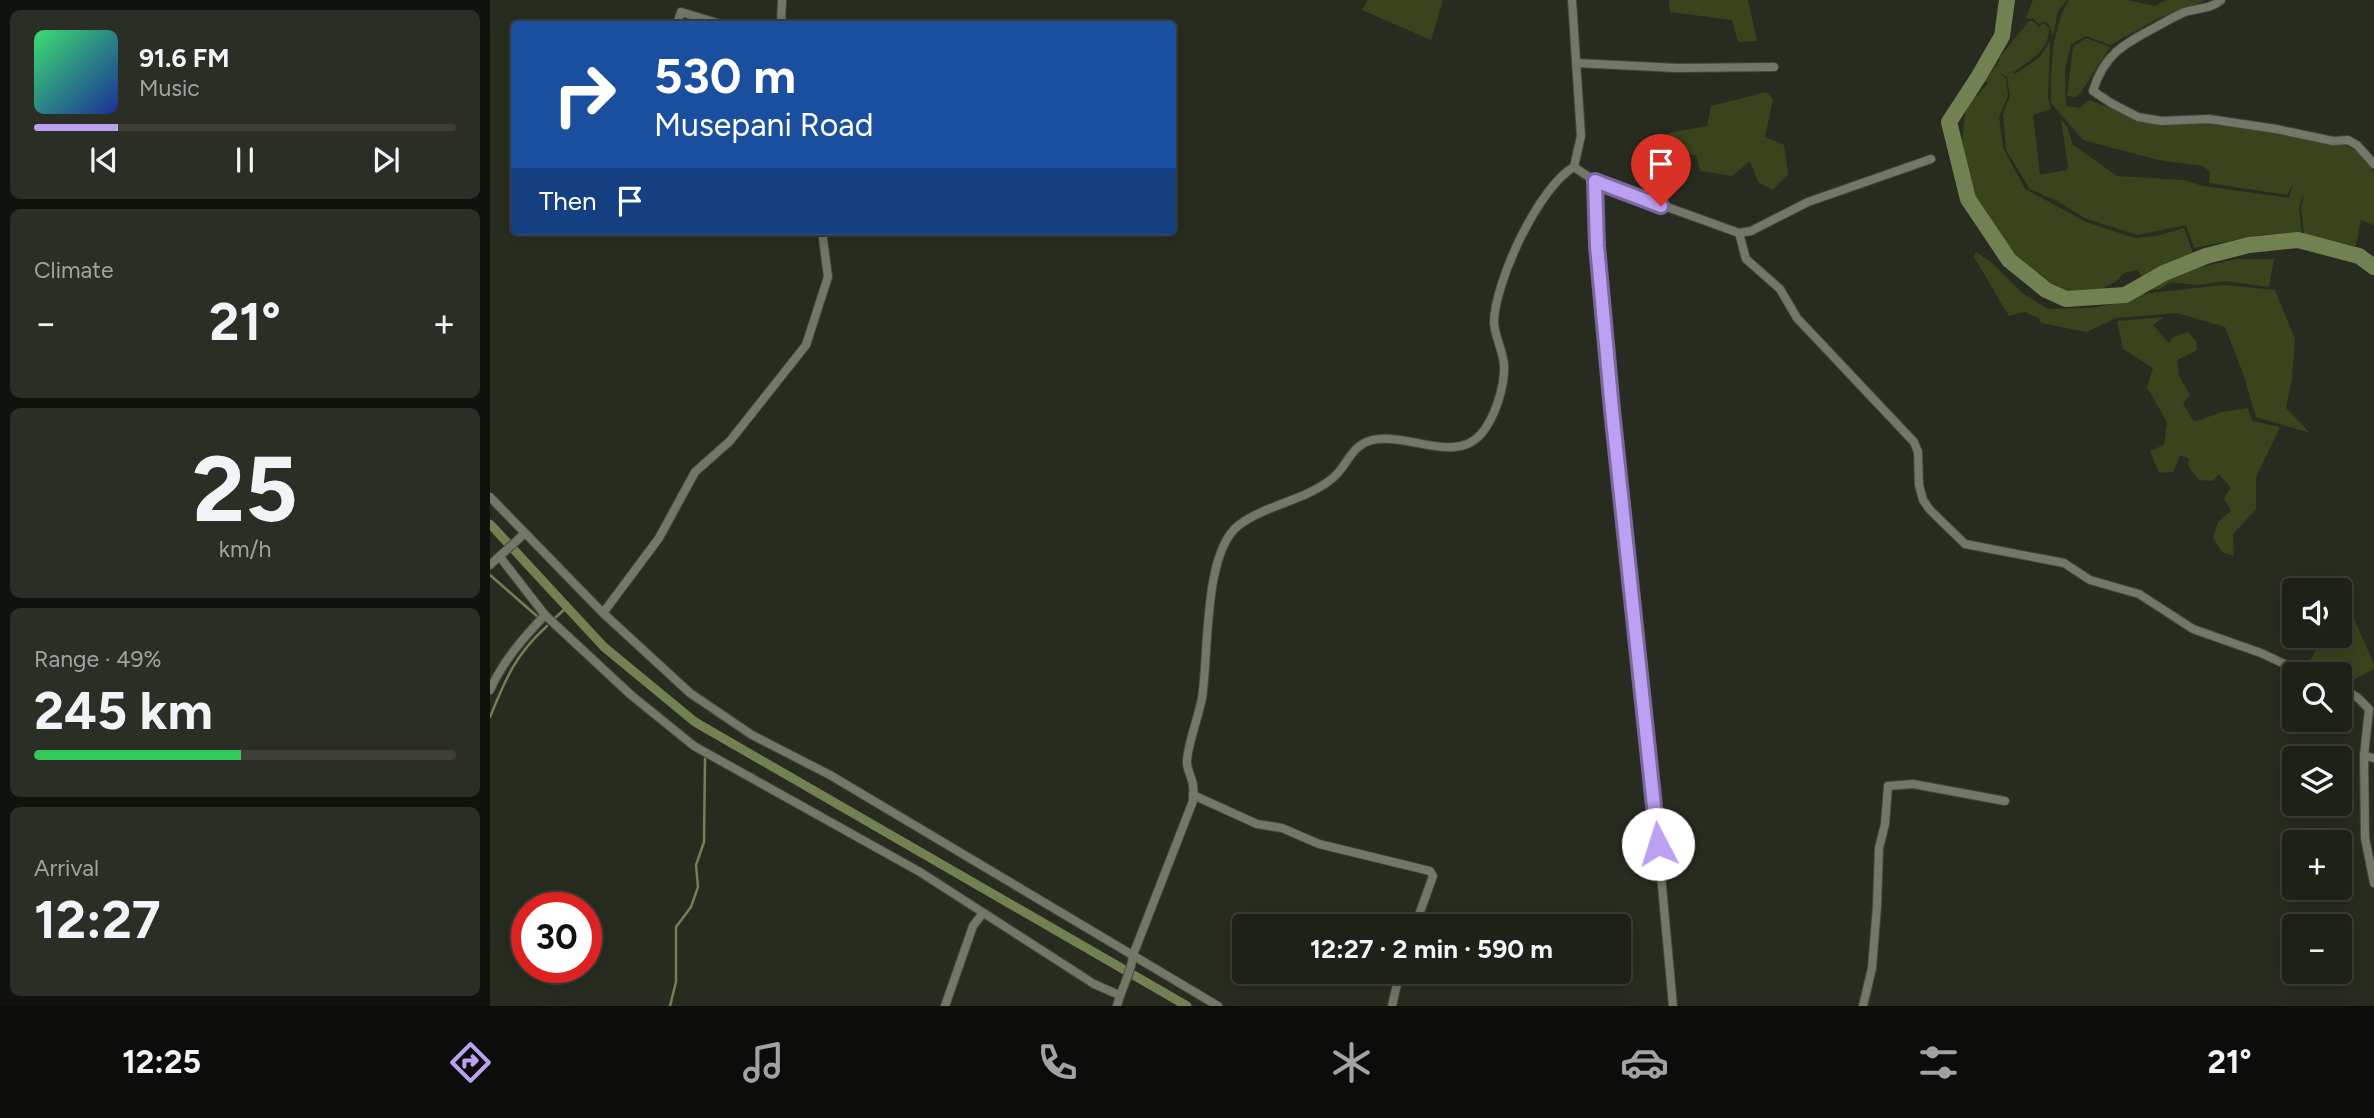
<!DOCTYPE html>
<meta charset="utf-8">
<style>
body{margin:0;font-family:Figtree,sans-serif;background:#2b2e25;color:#f1f3f6;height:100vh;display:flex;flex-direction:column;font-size:26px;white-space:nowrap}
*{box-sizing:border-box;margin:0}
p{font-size:23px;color:#a1a3a2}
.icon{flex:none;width:38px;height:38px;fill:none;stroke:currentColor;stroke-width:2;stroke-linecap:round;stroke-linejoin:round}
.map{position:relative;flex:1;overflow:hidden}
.drawer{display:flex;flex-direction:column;gap:10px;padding:10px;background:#10120d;width:490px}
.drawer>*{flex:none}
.hud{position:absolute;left:21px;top:21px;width:665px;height:214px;border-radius:7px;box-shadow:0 4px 18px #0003,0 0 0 2px #3c3e37;background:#1a4fa0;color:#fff;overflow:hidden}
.buttons{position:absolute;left:1792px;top:578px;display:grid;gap:14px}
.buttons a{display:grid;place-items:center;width:70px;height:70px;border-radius:7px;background:#1e2118;box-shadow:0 4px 18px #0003,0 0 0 2px #3c3e37;font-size:35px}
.speed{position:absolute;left:21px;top:892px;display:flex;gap:14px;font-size:35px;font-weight:700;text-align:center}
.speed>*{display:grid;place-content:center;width:91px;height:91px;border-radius:50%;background:#1e2118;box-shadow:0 4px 18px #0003,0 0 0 2px #3c3e37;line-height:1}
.speed .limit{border:10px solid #d22;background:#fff;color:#111}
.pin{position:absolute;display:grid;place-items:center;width:60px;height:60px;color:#fff;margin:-72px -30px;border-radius:50% 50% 50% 0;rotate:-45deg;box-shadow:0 0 7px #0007}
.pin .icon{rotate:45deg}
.me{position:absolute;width:77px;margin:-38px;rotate:355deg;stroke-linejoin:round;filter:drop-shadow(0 0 5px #0008)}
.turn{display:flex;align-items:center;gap:24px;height:147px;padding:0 28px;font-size:32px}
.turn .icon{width:91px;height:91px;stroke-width:2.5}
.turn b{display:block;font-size:49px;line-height:60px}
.then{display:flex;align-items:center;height:66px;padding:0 28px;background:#0003;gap:14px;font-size:26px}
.big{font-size:52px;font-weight:700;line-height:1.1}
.drawer .tile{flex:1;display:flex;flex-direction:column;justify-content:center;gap:10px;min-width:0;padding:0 24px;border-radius:10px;background:#2b2e25}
.drawer .dial{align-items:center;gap:0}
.dial b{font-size:91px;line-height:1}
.song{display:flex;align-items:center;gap:21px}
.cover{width:84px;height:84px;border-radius:10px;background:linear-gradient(135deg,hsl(140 70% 55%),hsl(230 70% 35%))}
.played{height:7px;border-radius:4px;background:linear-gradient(90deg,#bca0f2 20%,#3c3e37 20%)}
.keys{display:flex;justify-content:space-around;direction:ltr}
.heat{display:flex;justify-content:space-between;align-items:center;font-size:38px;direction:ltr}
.charge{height:10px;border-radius:5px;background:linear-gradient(90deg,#34c759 49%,#3c3e37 0)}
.trip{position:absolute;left:742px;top:914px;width:399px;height:70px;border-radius:7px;background:#1e2118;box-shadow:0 4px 18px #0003,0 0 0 2px #3c3e37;font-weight:700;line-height:70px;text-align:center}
.dock{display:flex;height:112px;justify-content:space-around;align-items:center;background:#0c0d0a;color:#a1a3a2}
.dock .icon{width:49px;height:49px}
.dock .current{color:#bca0f2}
.dock b{font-size:32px;color:#f1f3f6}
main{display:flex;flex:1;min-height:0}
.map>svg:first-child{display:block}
.green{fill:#39441d}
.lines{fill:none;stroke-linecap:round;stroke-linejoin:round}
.stream{stroke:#728151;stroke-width:2.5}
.canal{stroke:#728151;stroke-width:9}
.river{stroke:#728151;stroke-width:16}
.minor-casing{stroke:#43473d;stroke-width:10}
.minor{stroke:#727768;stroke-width:8}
.route-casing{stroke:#7a689d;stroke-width:18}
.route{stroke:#bca0f2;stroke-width:12}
</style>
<main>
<section class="drawer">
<div class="tile">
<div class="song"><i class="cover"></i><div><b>91.6 FM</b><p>Music</p></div></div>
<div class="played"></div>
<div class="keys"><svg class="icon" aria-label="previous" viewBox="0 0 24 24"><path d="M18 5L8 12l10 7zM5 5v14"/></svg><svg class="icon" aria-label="pause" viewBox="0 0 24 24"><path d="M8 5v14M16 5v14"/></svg><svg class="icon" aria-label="next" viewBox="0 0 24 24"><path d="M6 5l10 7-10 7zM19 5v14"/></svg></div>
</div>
<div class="tile"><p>Climate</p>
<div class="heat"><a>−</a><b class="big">21°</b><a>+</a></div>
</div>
<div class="tile dial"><b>25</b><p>km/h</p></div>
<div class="tile"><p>Range · 49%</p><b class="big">245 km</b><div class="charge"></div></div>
<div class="tile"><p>Arrival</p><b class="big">12:27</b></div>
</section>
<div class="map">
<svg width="1884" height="1006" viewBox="0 0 1884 1006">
<rect width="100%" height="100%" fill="#282c20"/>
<g class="green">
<path d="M878 0H953L941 40 872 10Z"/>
<path d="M1179 0H1258L1267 41 1248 42 1242 20 1180 12Z"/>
<path d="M1543 0H1577L1568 11 1563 36 1560 26 1554 21 1549 24 1544 19 1536 18Z"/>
<path d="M1579 0H1637L1665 6 1676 0H1716L1671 17 1620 45 1596 36 1581 44 1575 69 1576 106 1589 108 1599 100 1659 123 1715 124 1756 128 1859 146 1874 155 1884 172V225L1871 220 1866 246 1814 234 1811 207 1816 188 1809 207 1812 234 1770 235 1704 248 1696 225 1648 235 1597 219 1567 201 1540 189 1516 150 1513 114 1520 96 1517 77 1507 71 1516 78 1518 96 1509 117 1513 148 1535 189 1596 222 1645 238 1666 236 1694 228 1703 253 1654 278 1647 270 1633 273 1628 280 1610 290 1577 291 1551 278 1524 254 1502 225 1482 192 1471 150 1476 107 1498 83 1495 82 1510 60 1509 58 1539 21H1543L1549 27 1553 23 1559 28C1559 51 1541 59 1524 72L1521 70 1525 74 1550 57 1560 41 1558 99 1561 109 1543 115 1550 175 1576 170 1578 167 1571 119 1577 127 1583 145 1627 176 1693 180 1713 186 1799 198 1803 184 1797 195 1719 183 1720 172 1713 166 1668 160 1593 140 1561 103C1561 68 1561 30 1579 0Z"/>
<path d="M1596 38 1620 47 1592 91 1586 97 1577 96 1583 47Z"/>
<path d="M1276 92 1283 99 1275 137 1294 145 1298 174 1283 190 1268 182 1260 161 1242 176 1210 171 1206 155 1179 152 1178 133 1217 126 1221 106Z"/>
<path d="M1486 252 1502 263 1532 293 1558 309 1599 308 1625 304 1643 295 1734 285 1785 290 1805 339 1802 378 1796 408 1820 433 1766 417 1753 373 1735 327 1687 313 1626 318 1597 332 1551 323 1549 318 1534 312 1519 316 1484 257Z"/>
<path d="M1747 259H1784L1779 287 1736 281 1708 285 1681 282 1670 289 1653 290C1684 275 1713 265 1747 259Z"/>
<path d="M1674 317 1663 325 1679 343 1683 337 1698 332 1706 341 1707 350 1687 360 1689 376 1700 395 1693 403 1704 422 1732 412 1758 408 1762 421 1790 427 1766 477V509L1743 534 1744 556 1732 552 1723 538 1728 522 1741 511 1734 498 1741 488 1729 474 1723 481 1709 480 1698 466 1699 459 1690 455 1683 472 1669 473 1660 451 1674 445 1677 422 1657 387 1663 368 1633 349 1627 321Z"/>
<path d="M1846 578 1884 664V669L1850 687V674H1811L1836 635H1850V590H1824Z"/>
</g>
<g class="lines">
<g class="stream">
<path d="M0 575 48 617"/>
<path d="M65 618 77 607"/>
<path d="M0 717C16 678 25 655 57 626"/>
<path d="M180 1006 186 982V927L201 907 208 887 206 865 214 842 215 759"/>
</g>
<path class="canal" d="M0 524 114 647 205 722 697 1006"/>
<path class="river" d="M1517 0 1512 36 1489 76 1459 122 1478 199 1519 260 1556 290 1576 299 1635 295 1674 273 1716 256 1759 245 1808 240 1869 256 1884 267"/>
<g class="minor-casing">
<g id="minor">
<path d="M1082 0 1091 136 1084 167"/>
<path d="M1731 0C1721 9 1708 8 1695 12 1685 16 1675 22 1666 27 1634 44 1614 54 1603 91L1621 103 1648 117 1671 121 1719 119 1786 129 1843 141 1858 140 1867 145 1884 164"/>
<path d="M187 24 191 12 231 24"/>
<path d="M291 24 292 0"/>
<path d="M1086 63 1187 68 1284 67"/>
<path d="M1084 167 1105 181 1249 233 1261 231 1318 202 1441 159"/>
<path d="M1105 181 1107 246 1122 410 1161 766 1183 1006"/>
<path d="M1249 233 1256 259 1290 289 1307 318 1424 442 1428 452 1429 485 1433 500 1440 510 1475 544 1574 563 1600 580 1649 594 1703 629 1771 653 1816 674"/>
<path d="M0 497 113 613 200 693 262 735 340 775 728 1006"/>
<path d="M10 557 55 615 141 695 204 746 430 872 604 984 629 995"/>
<path d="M0 565 34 534"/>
<path d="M113 613 169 538 205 472 240 441 316 345 338 277 332 231"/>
<path d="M1850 687 1867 697 1879 709 1874 756"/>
<path d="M0 690C13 661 34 637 55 615"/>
<path d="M1884 758 1874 756 1875 838 1884 883"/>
<path d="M703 795 767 824 792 828 829 844 940 871 943 876 925 926"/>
<path d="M455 1006 483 926 493 913"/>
<path d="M627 1006C631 988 642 972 643 955L703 801C703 796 704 790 703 785 702 777 696 769 697 760 699 739 708 719 712 698 719 655 713 552 749 525 776 505 812 501 839 481 860 467 858 442 889 439 921 435 966 463 991 434 1005 418 1015 386 1014 365 1013 351 1005 337 1004 323 1004 283 1049 186 1084 167"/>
<path d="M902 1006 910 971"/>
<path d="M1373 1006 1382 968 1387 906 1389 848 1395 824 1398 786 1423 784 1515 801"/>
</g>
</g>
<use href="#minor" class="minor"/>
</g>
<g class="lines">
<g class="route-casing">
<path id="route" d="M1168 844 1122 410 1107 246 1105 181 1171 206"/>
</g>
<use href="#route" class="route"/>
</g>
</svg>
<div class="buttons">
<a><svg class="icon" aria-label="sound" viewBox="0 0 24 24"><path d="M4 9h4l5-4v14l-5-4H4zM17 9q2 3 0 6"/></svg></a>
<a><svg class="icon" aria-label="search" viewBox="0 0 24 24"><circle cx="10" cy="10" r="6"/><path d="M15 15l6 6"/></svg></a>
<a><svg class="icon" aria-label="layers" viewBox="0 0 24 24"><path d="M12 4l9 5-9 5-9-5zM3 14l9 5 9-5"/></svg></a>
<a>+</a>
<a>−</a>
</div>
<div class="speed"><div class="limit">30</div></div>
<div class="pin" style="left:1171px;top:206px;background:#d93025"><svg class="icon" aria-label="arrive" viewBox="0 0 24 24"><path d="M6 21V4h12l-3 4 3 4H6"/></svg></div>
<svg class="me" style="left:1168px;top:844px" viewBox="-20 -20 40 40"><circle r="19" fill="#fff"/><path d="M0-13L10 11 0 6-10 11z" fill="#bca0f2"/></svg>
<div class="trip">12:27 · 2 min · 590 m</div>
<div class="hud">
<div class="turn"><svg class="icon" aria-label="right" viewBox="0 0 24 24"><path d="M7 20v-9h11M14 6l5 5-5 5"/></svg><div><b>530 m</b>Musepani Road</div></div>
<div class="then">Then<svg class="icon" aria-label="arrive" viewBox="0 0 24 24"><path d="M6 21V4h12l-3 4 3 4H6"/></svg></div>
</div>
</div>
</main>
<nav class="dock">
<b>12:25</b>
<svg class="icon current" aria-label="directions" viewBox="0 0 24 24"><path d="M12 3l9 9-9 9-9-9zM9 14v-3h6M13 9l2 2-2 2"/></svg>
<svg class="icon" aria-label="music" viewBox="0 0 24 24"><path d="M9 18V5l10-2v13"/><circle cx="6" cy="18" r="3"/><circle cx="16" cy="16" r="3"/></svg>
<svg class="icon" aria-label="phone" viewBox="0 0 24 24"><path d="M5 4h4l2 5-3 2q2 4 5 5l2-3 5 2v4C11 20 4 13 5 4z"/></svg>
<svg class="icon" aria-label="climate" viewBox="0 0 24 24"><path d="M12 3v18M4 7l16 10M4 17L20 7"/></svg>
<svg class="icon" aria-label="car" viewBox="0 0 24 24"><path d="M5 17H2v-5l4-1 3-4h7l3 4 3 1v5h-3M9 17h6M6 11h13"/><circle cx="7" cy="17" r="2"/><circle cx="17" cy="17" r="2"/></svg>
<svg class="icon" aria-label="filters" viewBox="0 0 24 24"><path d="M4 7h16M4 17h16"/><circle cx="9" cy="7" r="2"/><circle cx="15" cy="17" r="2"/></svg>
<b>21°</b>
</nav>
